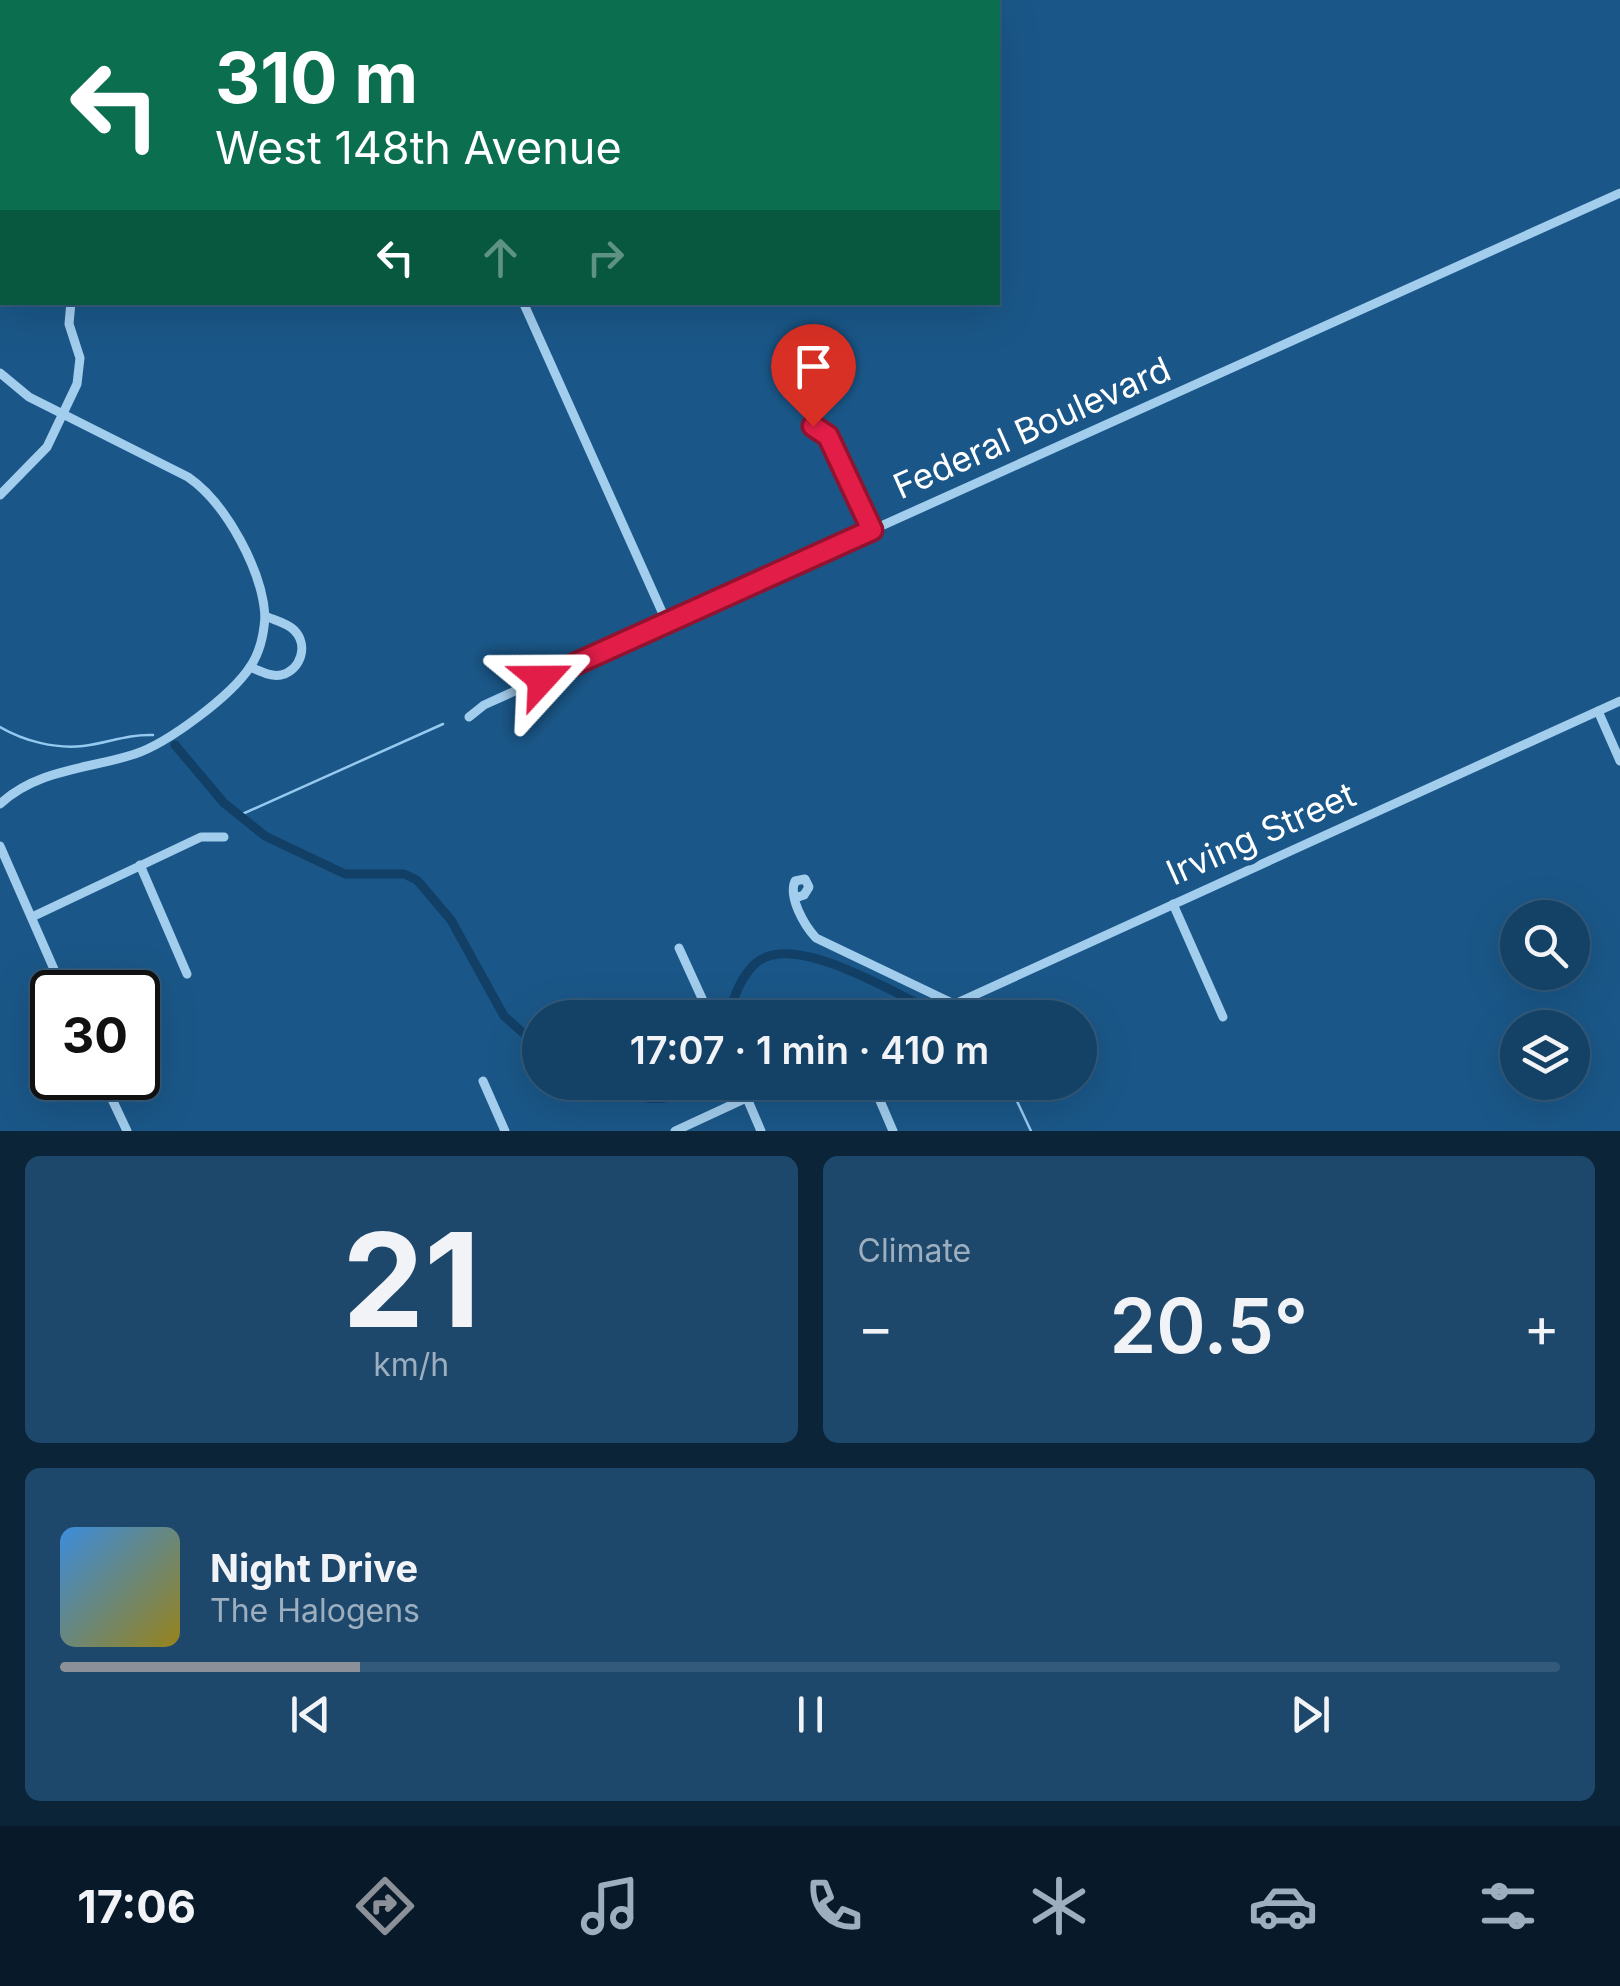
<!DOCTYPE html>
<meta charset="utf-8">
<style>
body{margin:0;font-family:Inter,sans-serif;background:#1d486c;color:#f1f3f6;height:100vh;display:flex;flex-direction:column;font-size:38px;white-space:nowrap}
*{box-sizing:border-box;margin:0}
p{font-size:32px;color:#9dafbf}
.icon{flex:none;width:55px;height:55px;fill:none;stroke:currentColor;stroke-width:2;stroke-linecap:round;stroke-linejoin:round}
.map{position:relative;height:1131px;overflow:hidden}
.side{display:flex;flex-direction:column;gap:25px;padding:25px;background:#0b2438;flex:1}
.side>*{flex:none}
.banner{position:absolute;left:0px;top:0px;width:1000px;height:305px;box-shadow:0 10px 40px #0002,0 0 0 2px #335a7a;background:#0b6e4f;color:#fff;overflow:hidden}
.buttons{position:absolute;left:1500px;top:900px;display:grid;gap:20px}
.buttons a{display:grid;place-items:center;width:90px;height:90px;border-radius:50%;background:#144166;box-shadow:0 10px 40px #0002,0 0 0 2px #335a7a;font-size:50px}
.speed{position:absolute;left:30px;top:970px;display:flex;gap:20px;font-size:50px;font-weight:700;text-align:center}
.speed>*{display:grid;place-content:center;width:130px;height:130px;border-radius:50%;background:#144166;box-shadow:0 10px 40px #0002,0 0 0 2px #335a7a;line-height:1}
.speed .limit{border:5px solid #111;border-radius:15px;background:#fff;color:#111}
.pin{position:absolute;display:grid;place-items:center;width:85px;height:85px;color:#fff;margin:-102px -42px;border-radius:50% 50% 50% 0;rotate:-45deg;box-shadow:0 0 10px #0007}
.pin .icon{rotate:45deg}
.me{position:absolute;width:110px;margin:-55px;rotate:66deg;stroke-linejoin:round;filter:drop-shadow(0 0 8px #0008)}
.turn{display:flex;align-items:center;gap:35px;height:210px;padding:0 50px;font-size:45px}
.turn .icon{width:130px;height:130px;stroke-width:2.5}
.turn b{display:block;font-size:70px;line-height:85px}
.lanes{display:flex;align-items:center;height:95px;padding:0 50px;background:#0003;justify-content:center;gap:50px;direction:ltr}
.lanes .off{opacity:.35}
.big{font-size:75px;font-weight:600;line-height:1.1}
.side .card{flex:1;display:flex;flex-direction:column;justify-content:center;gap:15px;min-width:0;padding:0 35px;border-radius:15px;background:#1d486c}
.side .dial{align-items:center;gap:0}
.dial b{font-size:130px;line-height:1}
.song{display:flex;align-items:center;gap:30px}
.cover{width:120px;height:120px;border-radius:15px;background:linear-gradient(135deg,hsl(210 70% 55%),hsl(50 70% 35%))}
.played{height:10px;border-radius:5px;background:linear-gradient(90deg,#8c9099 20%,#335a7a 20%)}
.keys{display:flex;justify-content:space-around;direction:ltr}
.heat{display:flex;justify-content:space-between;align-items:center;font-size:55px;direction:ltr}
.side .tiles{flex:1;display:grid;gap:25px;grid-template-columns:1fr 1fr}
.card:last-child{grid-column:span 2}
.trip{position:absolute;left:522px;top:1000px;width:575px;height:100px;border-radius:50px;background:#144166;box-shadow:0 10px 40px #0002,0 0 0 2px #335a7a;font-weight:600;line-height:100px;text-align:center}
.tabs{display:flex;height:160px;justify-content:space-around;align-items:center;background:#081a29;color:#9dafbf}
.tabs .icon{width:70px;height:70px}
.tabs .current{color:#8c9099}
.tabs b{font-size:45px;color:#f1f3f6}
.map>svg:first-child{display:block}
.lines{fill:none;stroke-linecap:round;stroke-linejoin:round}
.stream{stroke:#95c9ef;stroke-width:2.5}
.canal{stroke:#113f66;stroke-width:9}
.street{stroke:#a2cded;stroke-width:9}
.route-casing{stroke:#92132f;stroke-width:25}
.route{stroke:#e11d48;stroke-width:18}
.labels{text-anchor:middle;stroke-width:10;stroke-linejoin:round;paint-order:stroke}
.street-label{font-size:35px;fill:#fff;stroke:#1a5788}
</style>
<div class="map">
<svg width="1620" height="1131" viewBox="0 0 1620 1131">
<rect width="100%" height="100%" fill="#1a5788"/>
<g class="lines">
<g class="stream">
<path d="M0 727C24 741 55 749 83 746 108 743 127 734 153 735"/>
<path d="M238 816 443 724"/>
<path d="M1008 1082 1031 1131"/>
</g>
<g class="canal">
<path d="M175 745 224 803 265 836 345 874H404L417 880 451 920 504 1016 540 1048"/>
<path d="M727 1018C734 998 740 977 756 963 793 931 890 991 929 1009"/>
<path d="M593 1082C623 1095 672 1112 696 1082"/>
</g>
<g class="street">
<path d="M916 0 920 2"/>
<path d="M523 302 667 623"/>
<path d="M0 373 29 397 188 477C226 503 262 570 265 616 274 620 287 623 294 630 309 645 301 670 281 675 270 677 260 671 250 667"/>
<path d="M813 426 828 436 871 531"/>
<path d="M0 495 47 447 77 384 80 358 69 324 71 302"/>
<path d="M1598 711 1620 761"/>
<path d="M469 717 484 705 1620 193"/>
<path d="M0 804C37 769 89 769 135 754 168 743 231 696 250 667 261 651 264 634 265 616"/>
<path d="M0 846 64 992"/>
<path d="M140 865 187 974"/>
<path d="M795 898 804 895 809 887 805 879 795 881C788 897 804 925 816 938L954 1004"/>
<path d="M1173 904 1223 1017"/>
<path d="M32 917 201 837H224"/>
<path d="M679 948 711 1018"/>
<path d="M924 1018 1620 701"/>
<path d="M102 1078 127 1131"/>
<path d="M483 1081 505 1131"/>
<path d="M740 1082 761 1131"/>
<path d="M872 1082 893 1131"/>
<path d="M675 1131 781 1082"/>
</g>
</g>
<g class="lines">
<g class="route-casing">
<path id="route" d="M542 679 872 530 828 436 813 426"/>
</g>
<use href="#route" class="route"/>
</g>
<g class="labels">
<g class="street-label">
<text transform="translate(1032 428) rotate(-24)" y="12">Federal Boulevard</text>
<text transform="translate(1261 834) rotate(-24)" y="12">Irving Street</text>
</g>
</g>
</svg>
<div class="buttons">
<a><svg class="icon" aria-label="search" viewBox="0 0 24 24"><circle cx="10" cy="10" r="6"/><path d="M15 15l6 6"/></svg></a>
<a><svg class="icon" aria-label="layers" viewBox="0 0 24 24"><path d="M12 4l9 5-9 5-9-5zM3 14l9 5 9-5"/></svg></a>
</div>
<div class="speed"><div class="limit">30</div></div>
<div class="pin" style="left:813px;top:426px;background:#d93025"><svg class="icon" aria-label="arrive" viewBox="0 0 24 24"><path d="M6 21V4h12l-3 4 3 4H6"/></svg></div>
<svg class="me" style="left:542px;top:679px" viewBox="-20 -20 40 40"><path d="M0-17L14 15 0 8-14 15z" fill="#e11d48" stroke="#fff" stroke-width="4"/></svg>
<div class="trip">17:07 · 1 min · 410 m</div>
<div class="banner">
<div class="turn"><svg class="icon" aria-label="left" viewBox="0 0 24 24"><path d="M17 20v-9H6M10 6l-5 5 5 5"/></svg><div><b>310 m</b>West 148th Avenue</div></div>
<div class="lanes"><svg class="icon" aria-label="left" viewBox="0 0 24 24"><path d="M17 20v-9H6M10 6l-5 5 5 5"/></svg><svg class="icon off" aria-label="ahead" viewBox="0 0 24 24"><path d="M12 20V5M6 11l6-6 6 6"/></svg><svg class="icon off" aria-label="right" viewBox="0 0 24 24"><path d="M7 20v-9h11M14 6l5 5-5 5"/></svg></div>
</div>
</div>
<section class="side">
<div class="tiles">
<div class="card dial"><b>21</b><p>km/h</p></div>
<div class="card"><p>Climate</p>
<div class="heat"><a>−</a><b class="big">20.5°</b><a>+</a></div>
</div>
<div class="card">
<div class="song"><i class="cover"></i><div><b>Night Drive</b><p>The Halogens</p></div></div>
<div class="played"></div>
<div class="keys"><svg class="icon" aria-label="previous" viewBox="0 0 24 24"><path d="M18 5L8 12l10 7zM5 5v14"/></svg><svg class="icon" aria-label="pause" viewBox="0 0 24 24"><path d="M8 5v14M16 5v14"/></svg><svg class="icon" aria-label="next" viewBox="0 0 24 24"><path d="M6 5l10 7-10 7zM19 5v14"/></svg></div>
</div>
</div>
</section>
<nav class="tabs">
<b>17:06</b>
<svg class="icon current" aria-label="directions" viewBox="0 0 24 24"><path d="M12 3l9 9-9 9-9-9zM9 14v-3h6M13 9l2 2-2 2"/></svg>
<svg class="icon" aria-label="music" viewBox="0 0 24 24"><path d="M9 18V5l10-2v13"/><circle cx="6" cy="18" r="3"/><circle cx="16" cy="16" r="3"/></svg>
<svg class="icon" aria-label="phone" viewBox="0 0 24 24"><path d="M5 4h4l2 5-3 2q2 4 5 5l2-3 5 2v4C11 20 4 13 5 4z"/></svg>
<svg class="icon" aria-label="climate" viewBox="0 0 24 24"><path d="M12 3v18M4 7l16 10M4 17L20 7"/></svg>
<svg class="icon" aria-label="car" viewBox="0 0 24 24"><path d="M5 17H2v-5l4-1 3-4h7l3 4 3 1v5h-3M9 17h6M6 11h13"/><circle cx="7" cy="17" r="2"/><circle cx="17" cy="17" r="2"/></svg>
<svg class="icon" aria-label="filters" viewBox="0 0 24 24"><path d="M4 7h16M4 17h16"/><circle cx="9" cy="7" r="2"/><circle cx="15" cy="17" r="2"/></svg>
</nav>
